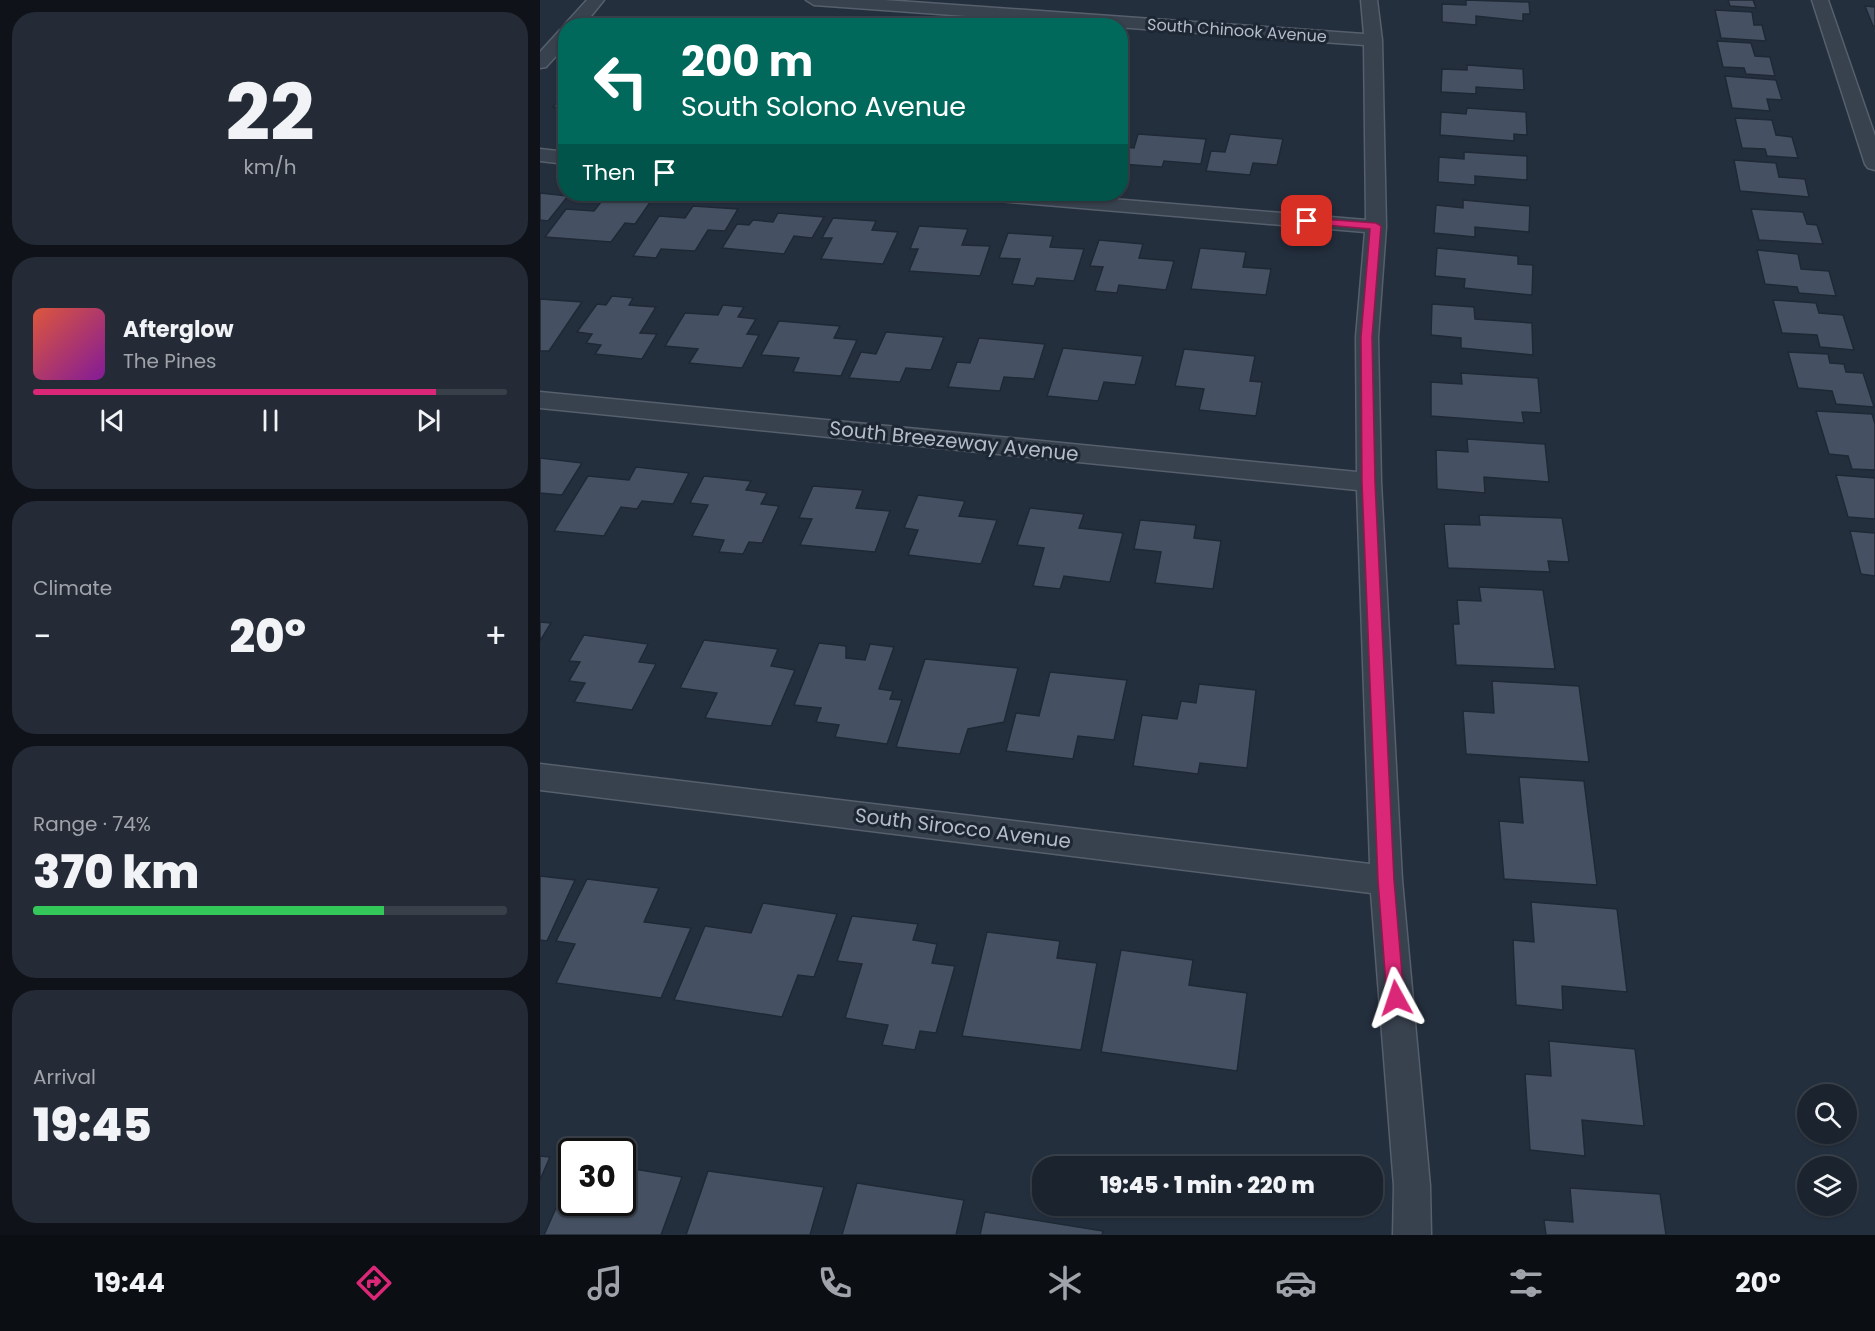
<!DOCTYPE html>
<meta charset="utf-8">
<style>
body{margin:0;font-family:Poppins,sans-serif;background:#242b36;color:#f1f3f6;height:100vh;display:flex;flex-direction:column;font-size:22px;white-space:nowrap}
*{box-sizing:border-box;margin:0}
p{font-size:20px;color:#a0a4aa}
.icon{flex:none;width:33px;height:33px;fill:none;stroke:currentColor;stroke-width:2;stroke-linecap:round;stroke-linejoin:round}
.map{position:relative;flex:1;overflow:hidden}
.drawer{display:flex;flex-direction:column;gap:12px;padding:12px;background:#0f1319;width:540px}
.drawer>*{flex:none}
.guide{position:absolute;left:18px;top:18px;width:570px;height:183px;border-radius:24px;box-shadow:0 2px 4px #0004,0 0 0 2px #39404a;background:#00695c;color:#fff;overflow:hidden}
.buttons{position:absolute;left:1257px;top:1084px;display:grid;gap:12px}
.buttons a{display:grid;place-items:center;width:60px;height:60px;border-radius:50%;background:#1b232e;box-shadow:0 2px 4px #0004,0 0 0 2px #39404a;font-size:30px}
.speed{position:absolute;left:18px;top:1138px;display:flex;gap:12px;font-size:30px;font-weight:700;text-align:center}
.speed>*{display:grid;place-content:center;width:78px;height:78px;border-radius:50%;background:#1b232e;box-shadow:0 2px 4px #0004,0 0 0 2px #39404a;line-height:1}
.speed .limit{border:3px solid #111;border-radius:9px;background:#fff;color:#111}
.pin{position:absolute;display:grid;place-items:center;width:51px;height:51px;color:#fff;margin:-26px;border-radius:12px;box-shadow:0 3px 9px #0006}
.me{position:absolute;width:66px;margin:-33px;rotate:355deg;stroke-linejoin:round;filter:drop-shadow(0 0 4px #0008)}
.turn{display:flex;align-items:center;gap:21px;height:126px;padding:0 24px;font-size:27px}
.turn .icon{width:78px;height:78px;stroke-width:2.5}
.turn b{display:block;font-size:42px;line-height:51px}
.then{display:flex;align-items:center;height:57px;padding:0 24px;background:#0003;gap:12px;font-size:22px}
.big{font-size:45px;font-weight:800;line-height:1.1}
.drawer .tile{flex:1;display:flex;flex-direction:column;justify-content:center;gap:9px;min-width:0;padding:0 21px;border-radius:24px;background:#242b36}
.drawer .dial{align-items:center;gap:0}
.dial b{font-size:78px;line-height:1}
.song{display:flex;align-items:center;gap:18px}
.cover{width:72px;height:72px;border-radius:9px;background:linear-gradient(135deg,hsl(10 70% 55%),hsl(290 70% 35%))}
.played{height:6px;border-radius:3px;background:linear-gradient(90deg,#db2777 85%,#39404a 85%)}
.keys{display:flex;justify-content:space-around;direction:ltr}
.heat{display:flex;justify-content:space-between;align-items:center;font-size:33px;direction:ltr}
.charge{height:9px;border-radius:4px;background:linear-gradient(90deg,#34c759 74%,#39404a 0)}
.trip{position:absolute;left:492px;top:1156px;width:351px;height:60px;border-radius:24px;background:#1b232e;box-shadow:0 2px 4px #0004,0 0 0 2px #39404a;font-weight:800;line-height:60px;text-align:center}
.dock{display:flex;height:96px;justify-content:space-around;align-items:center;background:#0b0e12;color:#a0a4aa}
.dock .icon{width:42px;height:42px}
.dock .on{color:#db2777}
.dock b{font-size:27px;color:#f1f3f6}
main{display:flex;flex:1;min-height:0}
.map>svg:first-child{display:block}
.building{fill:#455162;stroke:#1f2835;stroke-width:1.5}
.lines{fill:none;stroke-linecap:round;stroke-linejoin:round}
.street-casing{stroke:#565f6c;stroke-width:3}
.street{fill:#38414e;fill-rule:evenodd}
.route{fill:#db2777;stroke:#8e194d;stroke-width:1.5}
.labels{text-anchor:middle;stroke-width:6;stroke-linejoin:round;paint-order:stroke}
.far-street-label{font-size:16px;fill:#b4bcc9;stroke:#1d2633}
.street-label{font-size:20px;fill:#b4bcc9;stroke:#1d2633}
</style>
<main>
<section class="drawer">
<div class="tile dial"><b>22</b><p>km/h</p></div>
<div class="tile">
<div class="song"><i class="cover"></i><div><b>Afterglow</b><p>The Pines</p></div></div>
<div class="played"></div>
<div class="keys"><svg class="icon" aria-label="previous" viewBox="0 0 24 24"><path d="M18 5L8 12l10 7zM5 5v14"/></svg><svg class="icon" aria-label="pause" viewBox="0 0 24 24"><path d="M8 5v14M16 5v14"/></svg><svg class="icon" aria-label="next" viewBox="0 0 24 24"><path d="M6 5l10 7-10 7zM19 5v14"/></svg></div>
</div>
<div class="tile"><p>Climate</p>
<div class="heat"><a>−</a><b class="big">20°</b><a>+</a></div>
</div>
<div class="tile"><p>Range · 74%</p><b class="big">370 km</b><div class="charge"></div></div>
<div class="tile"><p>Arrival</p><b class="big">19:45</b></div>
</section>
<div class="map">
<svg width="1335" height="1235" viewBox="0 0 1335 1235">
<rect width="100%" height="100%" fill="#242f3e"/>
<g class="building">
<path d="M926 0 989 2 990 14H983V21L936 16V25L902 22V4L926 5Z"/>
<path d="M1188 0H1213L1216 8 1190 6Z"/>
<path d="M1325 6 1335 7V26H1333Z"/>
<path d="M1175 10 1212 12 1214 25H1222L1226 41 1181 38Z"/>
<path d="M1177 41 1211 43 1215 56 1230 57 1235 76 1206 74 1204 68 1183 67Z"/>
<path d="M927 65 983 69 984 90 936 87V94L901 92 902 69 927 70Z"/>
<path d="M1185 76 1236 80 1242 100 1227 99 1230 111 1192 108Z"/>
<path d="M26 92V108L13 107Z"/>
<path d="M927 108 986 112 987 135 974 134V141L900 135 901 112 926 114Z"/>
<path d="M1195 118 1232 120 1236 135 1252 137 1258 158 1227 156 1225 149 1202 148Z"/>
<path d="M598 134 666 139 661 164 624 161 622 167 581 164 586 147 594 148Z"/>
<path d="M690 134 743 139 737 165 713 163 710 175 666 171 671 151 685 152Z"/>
<path d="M924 152 987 156V180L935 176V185L898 182 899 157 924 159Z"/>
<path d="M1194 160 1236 163 1239 177 1265 179 1269 197 1200 191Z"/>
<path d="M0 193 28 196 8 221 0 220Z"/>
<path d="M64 198 111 201 95 224 85 223 71 242 5 237 26 209 54 211Z"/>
<path d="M923 200 990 206 989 232 935 227V237L894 233 896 205 923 208Z"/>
<path d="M153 206 198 209 185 231 168 230 155 251 121 249 116 258 93 256 119 216 145 218Z"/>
<path d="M1211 209 1263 212 1267 224 1277 225 1283 244 1219 240Z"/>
<path d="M238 213 284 217 272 238 254 236 244 254 182 248 197 224 209 225 213 220 233 222Z"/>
<path d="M293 218 336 221 332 230 358 232 343 264 281 259 292 238H282Z"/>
<path d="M379 226 428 229 422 245 450 246 440 276 369 271 378 249H370Z"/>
<path d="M468 233 513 236 510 247 544 249 534 281 497 278 494 286 472 284 480 259 459 258Z"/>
<path d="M559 240 603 244 599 258 634 261 626 290 579 285 577 293 555 291 563 267 550 266Z"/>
<path d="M660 248 706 252 703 267 731 269 726 295 651 289Z"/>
<path d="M897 248 978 256V264L993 265 992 295 924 288 925 279 895 276Z"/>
<path d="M1217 250 1258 254 1261 269 1289 271 1296 296 1259 293 1257 287 1225 284Z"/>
<path d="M72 296 93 298 89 305 116 307 100 333 117 334 102 359 55 354 61 345 46 343 52 334 37 332 57 304 66 305Z"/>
<path d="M0 299 42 302 9 351H0Z"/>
<path d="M1233 300 1276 303 1279 313 1303 315 1314 350 1280 347 1277 335 1242 333Z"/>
<path d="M892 304 934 307 935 319 992 323 993 355 921 348V338L891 335Z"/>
<path d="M183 305 204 307 198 317 216 319 207 334 219 335 202 368 149 363 158 349 125 346 145 313 178 315Z"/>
<path d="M239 321 300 326 294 338 317 340 301 376 253 372 259 358 221 355Z"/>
<path d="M346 332 404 337 391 370 366 368 360 382 309 378 321 352 336 354Z"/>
<path d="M439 338 505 344 494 379 464 377 460 391 408 387 417 362 430 363Z"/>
<path d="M523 348 603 356 595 385 564 382 558 401 507 396Z"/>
<path d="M644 349 715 356 710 381 722 382 716 416 659 410 664 389 635 386Z"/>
<path d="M1248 352 1288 354 1290 363 1304 364 1306 372 1323 373 1334 407 1296 404 1292 391 1258 388Z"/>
<path d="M921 373 998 378 1001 413 982 412 984 423 891 416V382L922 384Z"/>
<path d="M1276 411 1332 414 1335 424V470L1312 469 1308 456 1289 454Z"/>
<path d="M927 439 1005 444 1009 482 944 477 945 493 897 489 896 450 928 452Z"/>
<path d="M0 458 42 463 22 495 0 493Z"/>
<path d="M96 467 149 473 133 504 102 501 97 509 81 507 64 536 14 531 48 476 89 480Z"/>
<path d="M1296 475 1335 478V519L1308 517Z"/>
<path d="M164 476 211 481 206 490 227 493 221 504 239 506 222 543 209 542 203 554 179 552 184 540 152 536 168 505 150 503Z"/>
<path d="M273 486 323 490 316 508 350 511 335 552 260 545 272 519 259 518Z"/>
<path d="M378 495 425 501 419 516 457 520 441 564 368 555 378 530 364 528Z"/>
<path d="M490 508 544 514 539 528 583 533 570 582 524 576 520 589 493 586 504 548 477 545Z"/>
<path d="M939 515 1022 518 1029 562 1008 561 1010 572 908 568 904 524 940 525Z"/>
<path d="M600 520 656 525 654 538 681 541 673 589 615 583 621 552 594 549Z"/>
<path d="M1310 531 1335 533V576L1321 574Z"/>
<path d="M939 587 1003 590 1015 669 916 665 913 624H919L917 600 941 601Z"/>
<path d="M0 622 11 623 0 641Z"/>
<path d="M44 635 108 644 99 662 116 664 92 710 34 702 45 683 29 681 40 662 29 661Z"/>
<path d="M164 640 238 649 231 666 255 670 231 726 165 718 177 693 140 688Z"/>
<path d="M279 643 306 646V658L325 660 330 644 354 647 339 689 353 691 350 699 362 700 347 744 295 737 299 725 276 722 281 708 254 705Z"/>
<path d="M385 659 478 668 464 722 428 729 420 754 356 747Z"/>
<path d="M510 672 587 680 574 740 538 736 533 759 466 751 476 713 499 716Z"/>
<path d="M952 681 1039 686 1049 762 926 754 923 711 954 713Z"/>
<path d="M659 684 716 690 707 768 660 763 658 774 593 766 602 715 637 719 641 701 656 703Z"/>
<path d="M979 777 1044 781 1057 885 964 879 959 821 983 823Z"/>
<path d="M0 876 35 880 7 941 0 940Z"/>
<path d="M47 879 119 888 104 922 151 928 121 998 16 983 35 944 16 941Z"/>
<path d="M991 902 1077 909 1087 992 1022 986 1023 1010 976 1005 973 940 994 942Z"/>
<path d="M223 903 297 914 274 977 258 975 242 1017 134 1000 165 926 211 933Z"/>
<path d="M312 916 378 924 373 940 397 944 392 963 415 966 396 1033 380 1031 375 1050 342 1045 348 1025 305 1018 322 964 297 961Z"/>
<path d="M447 932 520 941 517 958 557 963 541 1050 422 1036Z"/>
<path d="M581 950 653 960 649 985 707 993 697 1071 561 1052Z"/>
<path d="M1009 1041 1095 1049 1104 1126 1042 1120 1045 1156 990 1150 985 1074 1011 1076Z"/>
<path d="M0 1156 10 1157 0 1180Z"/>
<path d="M82 1167 142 1177 121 1235H4L32 1172V1203H82Z"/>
<path d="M168 1171 284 1187 270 1235H146Z"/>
<path d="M317 1183 424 1200 416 1235H302Z"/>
<path d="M1030 1188 1120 1194 1126 1235H1006L1004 1220 1033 1222Z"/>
<path d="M445 1212 563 1231 562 1235H440Z"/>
</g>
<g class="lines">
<g class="street-casing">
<g id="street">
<path d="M47 0H64L43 26H26V28L24 26 27 22Z"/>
<path d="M266 0H344L824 34 821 0H837L842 40 846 227 838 337 841 482 862 880 890 1186 891 1235H853L854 1186 831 893 0 790V764L830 864 817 490 0 408V392L817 472 816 337 825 232 447 200 440 198 437 194H512L826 220 824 45 274 5Z"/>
<path d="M1272 0H1288L1335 136V170L1328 168 1325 164Z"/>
<path d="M26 29V45L6 67 0 68V52L20 30Z"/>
<path d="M0 149 26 152V164L0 161Z"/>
</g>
</g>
<use href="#street" class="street"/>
</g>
<path class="route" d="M767 218 836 223 841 226 832 337 835 482 854 880 864 998 862 1003 856 1006 850 1003 847 998 838 880 822 482 821 337 830 229 763 223 762 221Z"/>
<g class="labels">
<g class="far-street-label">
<text transform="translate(697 30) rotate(4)" y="6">South Chinook Avenue</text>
</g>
<g class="street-label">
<text transform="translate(414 441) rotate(6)" y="7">South Breezeway Avenue</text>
<text transform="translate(423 828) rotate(7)" y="7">South Sirocco Avenue</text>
</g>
</g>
</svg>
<div class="buttons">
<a><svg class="icon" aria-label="search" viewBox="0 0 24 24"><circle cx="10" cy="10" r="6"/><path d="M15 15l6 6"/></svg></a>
<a><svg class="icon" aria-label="layers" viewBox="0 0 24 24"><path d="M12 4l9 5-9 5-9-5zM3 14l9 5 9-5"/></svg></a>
</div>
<div class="speed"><div class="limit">30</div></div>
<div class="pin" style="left:767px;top:221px;background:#d93025"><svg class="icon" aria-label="arrive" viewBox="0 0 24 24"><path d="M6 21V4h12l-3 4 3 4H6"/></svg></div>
<svg class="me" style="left:856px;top:998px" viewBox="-20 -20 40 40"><path d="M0-17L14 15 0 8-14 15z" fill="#db2777" stroke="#fff" stroke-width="4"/></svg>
<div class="trip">19:45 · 1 min · 220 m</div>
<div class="guide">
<div class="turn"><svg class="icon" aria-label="left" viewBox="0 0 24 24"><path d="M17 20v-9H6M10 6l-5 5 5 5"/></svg><div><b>200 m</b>South Solono Avenue</div></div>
<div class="then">Then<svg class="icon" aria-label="arrive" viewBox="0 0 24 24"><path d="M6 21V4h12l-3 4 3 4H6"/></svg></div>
</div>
</div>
</main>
<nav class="dock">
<b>19:44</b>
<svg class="icon on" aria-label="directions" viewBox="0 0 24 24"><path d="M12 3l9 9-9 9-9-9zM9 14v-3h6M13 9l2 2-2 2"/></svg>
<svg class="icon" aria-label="music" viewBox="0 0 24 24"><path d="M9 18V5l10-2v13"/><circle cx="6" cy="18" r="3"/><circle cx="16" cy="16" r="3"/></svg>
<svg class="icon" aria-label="phone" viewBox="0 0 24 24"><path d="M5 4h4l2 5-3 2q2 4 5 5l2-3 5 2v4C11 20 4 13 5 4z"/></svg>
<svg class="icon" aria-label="climate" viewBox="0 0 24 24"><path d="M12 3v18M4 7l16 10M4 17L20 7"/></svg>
<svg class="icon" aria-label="car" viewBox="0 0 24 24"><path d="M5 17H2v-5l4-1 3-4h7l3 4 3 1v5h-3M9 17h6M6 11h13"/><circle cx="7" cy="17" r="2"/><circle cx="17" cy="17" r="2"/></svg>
<svg class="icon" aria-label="filters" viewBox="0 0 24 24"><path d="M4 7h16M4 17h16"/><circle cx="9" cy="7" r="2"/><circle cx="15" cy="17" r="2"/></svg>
<b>20°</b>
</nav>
